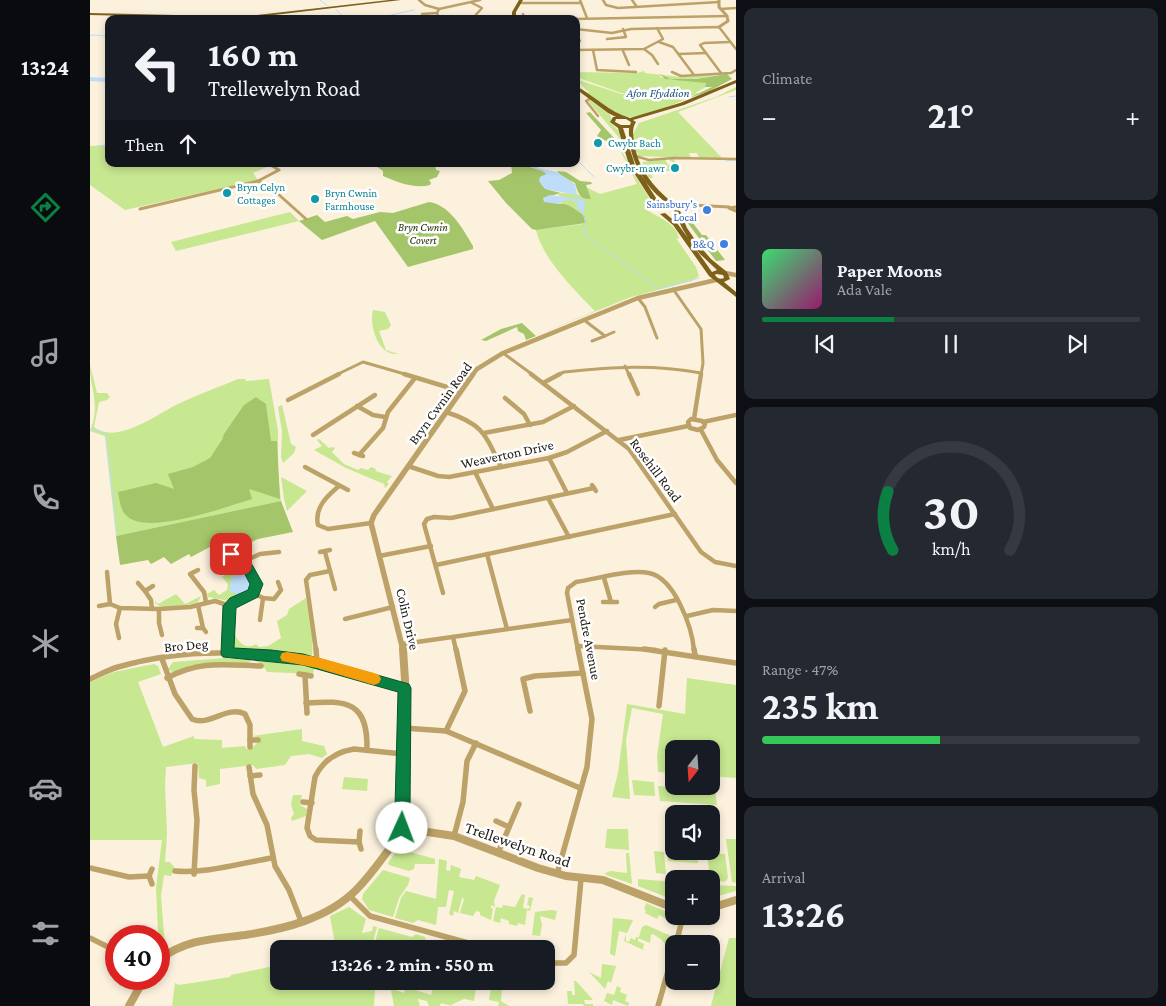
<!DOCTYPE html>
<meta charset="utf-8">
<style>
body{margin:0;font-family:"Crimson Pro",serif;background:#242831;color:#f1f3f6;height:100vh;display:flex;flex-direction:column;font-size:19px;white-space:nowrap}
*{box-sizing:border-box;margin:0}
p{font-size:16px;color:#9ea1a6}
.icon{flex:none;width:28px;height:28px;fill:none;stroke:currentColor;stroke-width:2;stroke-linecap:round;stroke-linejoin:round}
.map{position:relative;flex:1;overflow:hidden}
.drawer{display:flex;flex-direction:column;gap:8px;padding:8px;background:#0d0f14;width:430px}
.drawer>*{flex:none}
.banner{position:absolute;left:15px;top:15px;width:475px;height:152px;border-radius:10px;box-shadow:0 2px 8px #0003;background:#171b24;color:#f1f3f6;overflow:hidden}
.needle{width:32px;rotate:197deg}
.controls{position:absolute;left:575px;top:740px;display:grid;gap:10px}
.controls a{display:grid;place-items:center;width:55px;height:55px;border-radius:10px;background:#171b24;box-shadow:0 2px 8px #0003;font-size:25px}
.speed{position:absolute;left:15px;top:925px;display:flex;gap:10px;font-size:25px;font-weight:700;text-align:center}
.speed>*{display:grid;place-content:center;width:65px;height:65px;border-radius:50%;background:#171b24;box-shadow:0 2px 8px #0003;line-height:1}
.speed .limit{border:8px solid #d22;background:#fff;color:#111}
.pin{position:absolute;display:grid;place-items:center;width:42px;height:42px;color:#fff;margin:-21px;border-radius:10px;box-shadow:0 2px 8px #0006}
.me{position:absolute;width:55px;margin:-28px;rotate:2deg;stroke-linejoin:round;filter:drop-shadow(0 0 4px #0008)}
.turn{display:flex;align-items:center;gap:18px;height:105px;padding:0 20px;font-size:22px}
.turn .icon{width:65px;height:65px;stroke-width:2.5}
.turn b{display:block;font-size:35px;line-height:42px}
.then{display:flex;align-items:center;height:48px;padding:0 20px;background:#0003;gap:10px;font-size:19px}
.big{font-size:38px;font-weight:700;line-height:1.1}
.drawer .widget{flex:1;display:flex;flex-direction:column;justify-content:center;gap:8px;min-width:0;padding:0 18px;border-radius:10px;background:#242831}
.drawer .dial{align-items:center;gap:0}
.dial svg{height:130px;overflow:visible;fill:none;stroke:#363941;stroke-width:7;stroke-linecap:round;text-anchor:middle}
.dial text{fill:#f1f3f6;stroke:none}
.song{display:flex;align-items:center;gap:15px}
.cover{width:60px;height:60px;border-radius:8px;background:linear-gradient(135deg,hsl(140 70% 55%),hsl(320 70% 35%))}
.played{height:5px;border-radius:2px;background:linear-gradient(90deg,#0b8043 35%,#363941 35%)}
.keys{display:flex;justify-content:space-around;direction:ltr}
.heat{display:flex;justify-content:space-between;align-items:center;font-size:28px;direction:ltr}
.charge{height:8px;border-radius:4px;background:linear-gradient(90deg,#34c759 47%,#363941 0)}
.trip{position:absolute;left:180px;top:940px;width:285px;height:50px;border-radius:10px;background:#171b24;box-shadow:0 2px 8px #0003;font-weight:700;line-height:50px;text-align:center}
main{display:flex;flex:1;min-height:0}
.tab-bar{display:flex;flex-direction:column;width:90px;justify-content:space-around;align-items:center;background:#090b0e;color:#9ea1a6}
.tab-bar .icon{width:35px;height:35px}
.tab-bar .on{color:#0b8043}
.tab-bar b{font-size:22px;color:#f1f3f6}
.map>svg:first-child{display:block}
.green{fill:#c7e791}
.forest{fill:#a5c56a}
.water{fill:#bfdcf8}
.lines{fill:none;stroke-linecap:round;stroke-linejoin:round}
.stream{stroke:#bfdcf8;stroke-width:1}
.river{fill:#bfdcf8;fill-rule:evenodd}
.minor-far3{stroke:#bca268;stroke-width:2.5}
.minor-far2{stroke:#bca268;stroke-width:3}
.minor-far1{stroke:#bca268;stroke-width:4.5}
.minor{stroke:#bca268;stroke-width:5.5}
.tertiary-far3{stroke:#bca268;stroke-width:3}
.tertiary-far2{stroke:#bca268;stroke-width:4.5}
.tertiary-far1{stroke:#bca268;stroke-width:5.5}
.tertiary{stroke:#bca268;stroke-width:8}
.primary{fill:#7d6119;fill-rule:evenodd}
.route{fill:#0b8043;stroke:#07532c}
.slow{fill:#f59e0b}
.culture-dot{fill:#0f9aa8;stroke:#fff;stroke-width:2}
.shop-dot{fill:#3f7fe0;stroke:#fff;stroke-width:2}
.labels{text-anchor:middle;stroke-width:5;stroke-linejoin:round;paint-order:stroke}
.far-culture-label{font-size:11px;fill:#0d838f;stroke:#fff;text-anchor:start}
.far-shop-label{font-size:11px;fill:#366cbe;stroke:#fff;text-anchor:end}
.far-park-label{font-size:11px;font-style:italic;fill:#243009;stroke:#fff}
.far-water-label{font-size:12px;font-style:italic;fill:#1b537e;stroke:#fff}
.street-label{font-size:14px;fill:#1d1a13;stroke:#fff}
.near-street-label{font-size:16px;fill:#1d1a13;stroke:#fff}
</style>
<main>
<nav class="tab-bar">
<b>13:24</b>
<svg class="icon on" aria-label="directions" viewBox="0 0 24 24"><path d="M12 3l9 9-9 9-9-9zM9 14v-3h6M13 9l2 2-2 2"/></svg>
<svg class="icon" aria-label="music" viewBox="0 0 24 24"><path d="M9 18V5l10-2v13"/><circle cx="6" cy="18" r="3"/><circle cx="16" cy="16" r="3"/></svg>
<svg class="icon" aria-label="phone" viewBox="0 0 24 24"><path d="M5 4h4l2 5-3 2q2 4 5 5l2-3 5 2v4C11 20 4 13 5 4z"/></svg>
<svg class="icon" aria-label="climate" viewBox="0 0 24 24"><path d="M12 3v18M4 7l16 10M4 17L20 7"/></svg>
<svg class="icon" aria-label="car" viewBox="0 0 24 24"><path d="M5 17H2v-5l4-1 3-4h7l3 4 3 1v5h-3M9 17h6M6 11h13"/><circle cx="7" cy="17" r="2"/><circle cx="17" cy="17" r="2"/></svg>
<svg class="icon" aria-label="filters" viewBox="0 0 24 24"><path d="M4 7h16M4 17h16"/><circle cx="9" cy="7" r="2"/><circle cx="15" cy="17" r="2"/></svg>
</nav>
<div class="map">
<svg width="646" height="1006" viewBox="0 0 646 1006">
<rect width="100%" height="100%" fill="#fbf1dd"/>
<g class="green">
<path d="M554 71 555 73 591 77 626 75C617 78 590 81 581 79 576 77 575 75 569 76 584 85 603 75 617 84L616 87 605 93 593 94 531 93 486 77V72L547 73Z"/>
<path d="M486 79 531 94 609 93C602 96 552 122 533 116 520 112 508 101 497 93L500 91H497Z"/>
<path d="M646 87V90L588 112 632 158H609L607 153H599L601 158 548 156 547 154 549 153 546 152 543 134 549 123 626 97Z"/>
<path d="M500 100 521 116V123L530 132 535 153 530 144 531 140 498 101Z"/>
<path d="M528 143 542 171 558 196 560 208 557 210C567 217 587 223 589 239L586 238 606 267 609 276 602 281 541 297 450 334 505 311C484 290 453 259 446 230L493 224 496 220 495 216 477 204 471 203 475 199 468 195 471 193 487 194 497 199H501L496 187 510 194 547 184 528 146 521 144Z"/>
<path d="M19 145V164H175L179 166 163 173 168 180 35 210 0 185V146Z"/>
<path d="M575 159 578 165 585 164 578 159H583L590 166 580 165 581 171H559L563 178H559L552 166 553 162Z"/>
<path d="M200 212 209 221 86 251 81 242Z"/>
<path d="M283 310 295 312 301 325 298 329 289 331 296 350 308 354C288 356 279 326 283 310Z"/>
<path d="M0 365 7 393H17L20 397 17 400 9 402 4 427C26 445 66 415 86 405 106 395 127 388 148 379H155L156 381 179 379 188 431V474L191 501 26 536 15 436 0 431C11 405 0 390 0 365Z"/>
<path d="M192 405 201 444 206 447 204 453 193 463 191 457 192 431 188 407Z"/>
<path d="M229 439 239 448 242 447 245 448 242 452 254 464 268 470 271 468 278 470 281 467 286 469 285 471 302 476 297 482 299 484 295 488 294 484 256 468 224 450 232 446 227 440Z"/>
<path d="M191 477 217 491 197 511 194 499Z"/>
<path d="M150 565 155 566 164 583 160 593 139 601 118 597 117 594 124 590 129 595 137 590 138 584 132 577 139 573 140 569Z"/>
<path d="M86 594 95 604 111 596 108 602C98 606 73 611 65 603V601L68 604Z"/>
<path d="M216 598 223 637 222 656 189 651 147 649 144 647V632C147 641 156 651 166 644L169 647 178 646 191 638 187 621 197 615 199 609Z"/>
<path d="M135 658 192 660 225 666 223 674 177 672 175 668 163 659 158 663 102 665 84 673 78 669 83 662Z"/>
<path d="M64 664 68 666 71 674 48 682 73 747 104 736V739L132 740V748L155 746 156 749H161L169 741V738L163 736 212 729V741L234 746 237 754 232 758 219 754 201 756 195 765 166 769 163 765 130 769V784L116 787V780L109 778 108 763 76 767 75 785 77 834 75 862H80L85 868 81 876 74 875 71 896 75 947 69 952 66 888 72 840H0V682L24 672Z"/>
<path d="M597 678 646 685V778L621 776V749H584V773L568 772 567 756 573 714 542 708 536 740 540 799 522 797 528 773 537 704 595 714Z"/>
<path d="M254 777 278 779 277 791 252 789Z"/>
<path d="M542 780 564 782 565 796 544 795Z"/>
<path d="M568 786 625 790 627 805 570 801Z"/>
<path d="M203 795H212L210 805 217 809 216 816 202 821 201 818 204 814 201 805Z"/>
<path d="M517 829H538L539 850 515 848Z"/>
<path d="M320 835H322L320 852 345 859V864H325L324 869 319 871 299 865 298 863 315 838Z"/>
<path d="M636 839H646V883L642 882Z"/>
<path d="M577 850 607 852 608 863 578 861Z"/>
<path d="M564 851 574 852 576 874 566 873Z"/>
<path d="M536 853H539L542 884 516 875 515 873 521 871 537 873Z"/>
<path d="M617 853 635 854 638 878 635 882 620 879Z"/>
<path d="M349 859 357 861 356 870 360 871 357 889 361 865 371 869 369 877 384 880 386 876 410 885 404 901 405 907 401 905V908L403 909 401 920 390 915V912L386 911 383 916 370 913 374 899 372 898 368 913 364 911 363 916 359 914 364 891 359 890 356 907H348L346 925 328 920 323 923 305 918 311 898 316 891 346 899Z"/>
<path d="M293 870 320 878 318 885 309 898 303 917 279 910 272 899 273 894Z"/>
<path d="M548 879 584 882V900L548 886Z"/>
<path d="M621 885 646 886V891L621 898Z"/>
<path d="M432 894 435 895 433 908 439 909 440 906 437 905 439 897 443 898 440 911 437 910 435 925 428 923 427 926 419 924V921L411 918 410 923 403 921 406 907 412 908 413 905 425 907Z"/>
<path d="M556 903 586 916 582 931 584 922 569 915 567 919 555 913 556 910 554 909Z"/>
<path d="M259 907 276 919 272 933 282 931 283 926 287 927 281 949H246L240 916Z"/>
<path d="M461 910 467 911 465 920 450 916 452 925 450 936 442 935 445 912Z"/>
<path d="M523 918 543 920 537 933 529 931 525 956 520 954Z"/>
<path d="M556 925 581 936 577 947 572 940 563 934 561 935 560 943 548 938V941L554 944 553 949 556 951 534 941 536 934V941L539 942 541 938 545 940 546 937H549L552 927Z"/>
<path d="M289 928 322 937 326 934 335 937 338 949 306 941 302 949H283Z"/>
<path d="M639 938H646V1006H621Z"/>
<path d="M512 964 526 966 521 983 518 981 515 989 499 972 511 978Z"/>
<path d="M189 965V981H283L285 990 284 1006H82L85 983 89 985 140 977 141 975Z"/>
<path d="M291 981H304L302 989 314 993 316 987 341 995 345 981 387 982 384 1001 374 999 361 1005 363 1006 351 1003 350 1006H339L337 1001 328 999 330 1006H304L301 990Z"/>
<path d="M402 981H405L404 989 412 988 411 1001 419 1006H408L409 1002 399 1000Z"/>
<path d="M484 981H486L503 1000H494L495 1004H503V1006H494L493 1004H478L477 991H482V995H485Z"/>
<path d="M527 986 531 988 530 992 537 995 535 1001 539 1003 538 1006 523 1000 522 1005 514 1001 517 993 524 995Z"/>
</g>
<g class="forest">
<path d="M570 74 581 79H606L637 74 642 79 618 92 599 98 622 87H615L616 83 575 79Z"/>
<path d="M500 112 525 139 526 142 520 143 507 136 511 130 496 113Z"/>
<path d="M283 164H345L346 170 350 171 347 177 339 180 341 183 340 185C325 189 306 182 293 176V171Z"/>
<path d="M421 164C435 164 446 164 457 174L450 177C450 190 460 190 471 193L453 198 468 204C477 201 487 211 495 216L496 223 446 230 442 229 416 203 398 181 409 180 422 173Z"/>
<path d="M467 171 476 172 490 181 501 182 502 184 496 185 501 199C490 200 488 193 485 183L471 176Z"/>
<path d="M339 202C360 205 373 229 383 246V249L318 267 285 221 232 240 209 221 227 215 235 222 257 216 263 219 290 212 303 213Z"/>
<path d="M597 222H602L612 235H616L635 260 626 261Z"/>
<path d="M432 323 446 336 436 340 434 334 428 331 427 327 396 341 391 340 411 329Z"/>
<path d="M166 397 176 404 181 441H187L190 499 159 489 162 499C135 507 61 535 38 517 30 511 30 501 28 492L66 483 84 489 78 474 103 467 120 458 132 440 134 434 154 405Z"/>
<path d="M191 501 203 532 168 539 150 547 147 542 133 547 124 553 120 547 101 557 99 554 81 564 74 557 61 564 58 560 30 565 26 536Z"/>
</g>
<g class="water">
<path d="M430 164 467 172 485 184 487 195 455 189 449 181 450 177 456 174 455 172Z"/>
<path d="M460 195 495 200 494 213H492L487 208 488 203 478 199 468 204 454 202 453 198Z"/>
<path d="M146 575H154L158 577 161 587C155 595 147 596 139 591L142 577Z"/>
</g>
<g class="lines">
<g class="stream">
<path d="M230 0 239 7"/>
<path d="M246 10 257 19"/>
<path d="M283 19 324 10"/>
<path d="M0 35 19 36"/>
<path d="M639 97 646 96"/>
<path d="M8 146 19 145"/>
<path d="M486 159 504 177"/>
<path d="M636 161 646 160"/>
<path d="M486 196 489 199"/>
<path d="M493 214 495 219V235L569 289 609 278"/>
<path d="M0 430 8 431"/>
<path d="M10 431 16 435 27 534"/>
</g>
<path class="river" d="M0 77 19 78V82L0 81Z"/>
<g class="minor-far3">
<path d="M329 0 335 5 349 9 347 13 349 19"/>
<path d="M490 0 497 18"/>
<path d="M513 0 516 5 528 8 629 2"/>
<path d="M542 0 547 7"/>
<path d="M382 3 392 8 383 18"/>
<path d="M429 3H491"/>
<path d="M349 9 390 0"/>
<path d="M631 9 646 8"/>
<path d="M332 14 347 13"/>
<path d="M433 14 434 19"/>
<path d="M416 19 424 16"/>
<path d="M484 19 637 16"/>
<path d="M486 29 522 33 541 29 629 27 646 49"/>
<path d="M488 38 490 41"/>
<path d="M517 39 536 37 533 29"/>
<path d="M569 42 583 47 604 75"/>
<path d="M554 49 562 55 568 64"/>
<path d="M486 50 554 49 573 39 567 28"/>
<path d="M503 50 507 70 546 72"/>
<path d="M533 51 539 65"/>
<path d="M589 54 616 53"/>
<path d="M582 72 591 76 641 73 646 70"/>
<path d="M631 73 610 45 614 43 640 42"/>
<path d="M501 98 496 101 508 116"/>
<path d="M545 156 559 160 583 158 646 159"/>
</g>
<g class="minor-far2">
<path d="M168 181 187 193 216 219"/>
<path d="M583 204 639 207"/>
<path d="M646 207 639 208 646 211"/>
<path d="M50 209 168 181 189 170 179 164"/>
<path d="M583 289 611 329 613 363 611 375"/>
<path d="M548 298 555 307 567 338"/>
<path d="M494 320 515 336 502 341"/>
<path d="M515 336 524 332"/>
<path d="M413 353 443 375"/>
<path d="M535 366 539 375"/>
<path d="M246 375 273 362 318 375"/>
<path d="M467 375 474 372C523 367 562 364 611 373"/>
</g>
<g class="minor-far1">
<path d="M314 374 370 391"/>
<path d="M441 374 539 449 611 552 625 562 646 566"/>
<path d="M539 374 548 394"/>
<path d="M453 383 470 374"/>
<path d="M415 398 434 414 440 425"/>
<path d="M198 400 249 374"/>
<path d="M267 406 283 415 295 417"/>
<path d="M356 412C393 424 395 434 411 467"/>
<path d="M601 419 612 421 615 424 614 427 608 430 600 428 598 422Z"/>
<path d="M604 419 611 374"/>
<path d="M613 422 646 415"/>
<path d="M611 430 627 460 646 483"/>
<path d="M394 433 453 422 484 406"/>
<path d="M223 435 285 395"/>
<path d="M529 440 598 426"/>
<path d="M264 453 273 456"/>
<path d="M269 455 293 428 298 412 325 378"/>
<path d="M459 458 477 493"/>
<path d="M318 466 348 476 359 477 459 458 477 452 517 431"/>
<path d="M215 467 258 490"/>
<path d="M385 472 403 509"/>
<path d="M502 485 506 491"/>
<path d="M249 486C237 496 224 508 228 525L238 529 281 523"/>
<path d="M458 498 479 537"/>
<path d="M230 552 240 550"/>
<path d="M235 552 245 589"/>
<path d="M141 554 148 551 167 583 163 593"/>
<path d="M397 554 417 629"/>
<path d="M289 556 341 546"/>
<path d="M155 561 170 554 189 552"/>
<path d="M346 565 585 514"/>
<path d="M108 570 100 574 114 592 116 602"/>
<path d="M17 572 20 604"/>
<path d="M514 578 521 602"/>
<path d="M48 583 55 591"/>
<path d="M163 593 173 598 184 599 191 590 188 582"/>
<path d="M353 593 334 524 337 519 344 517 361 518 504 488"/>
<path d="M513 602H527"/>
<path d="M108 605 113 628"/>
<path d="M9 606 20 604 30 608 69 609 100 607 125 601 140 606 144 601 163 593"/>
<path d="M565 607 569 604 586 600"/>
<path d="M62 609 61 600 55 591 63 586"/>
<path d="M69 609V623L72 635"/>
<path d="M597 616 623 610 646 611"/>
<path d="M255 619 303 607"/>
<path d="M170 620 173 598"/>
<path d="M107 628H113L116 632"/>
<path d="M363 637 366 650"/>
<path d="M29 638 26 624 30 608"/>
<path d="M313 644 482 620"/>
<path d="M488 646 566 650"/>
<path d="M138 650 140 606"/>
<path d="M226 650 216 580 220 575 240 571"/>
<path d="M488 650 477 593 478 588 486 582C507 579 539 569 559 573 585 578 602 628 604 650"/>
</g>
<g class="minor">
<path d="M226 649 227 662"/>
<path d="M554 649 646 663"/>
<path d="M604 649 605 655"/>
<path d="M138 653V649"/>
<path d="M72 659 85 694 102 719C119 727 137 705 155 714L160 725V747"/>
<path d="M209 674 221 676"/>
<path d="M215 675 217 713"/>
<path d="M77 678C110 660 135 665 171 666"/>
<path d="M0 679C9 675 18 670 28 667 128 638 218 658 315 688"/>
<path d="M216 703C258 700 278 702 277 750"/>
<path d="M569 706 575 650"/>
<path d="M440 711 433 679 445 676 493 673"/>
<path d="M314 728 356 731 490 788"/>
<path d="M356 731 375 691 366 649"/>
<path d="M160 740H168"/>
<path d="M159 767 163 794 177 825 185 866 199 890 211 921"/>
<path d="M160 776 170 775"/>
<path d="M213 802 222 803"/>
<path d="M406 821 419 827"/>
<path d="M270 831 269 842 271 849"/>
<path d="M364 836 373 802 377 761 386 743"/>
<path d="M269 842 226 840 220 836 217 828 225 777C233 760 246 752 264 749L313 754"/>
<path d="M408 853 429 804"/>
<path d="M0 868 39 877 59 876"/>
<path d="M62 869 59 876 62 884"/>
<path d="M85 871C115 874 151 863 182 858"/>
<path d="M104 874 107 820 104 790 105 766"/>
<path d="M467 874 497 767 502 719 488 649"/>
<path d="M260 896 280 916 400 949"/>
<path d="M0 938 26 951"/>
<path d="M586 944 593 916"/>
<path d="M456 963H476L484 955 491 879"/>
<path d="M568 1006 584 950"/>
</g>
<path class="tertiary-far3" d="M629 0V7L637 16 638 21 629 27"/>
<g class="tertiary-far2">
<path d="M635 273 646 275"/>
<path d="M382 375 387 369 413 353 548 298 626 280"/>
</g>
<path class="tertiary-far1" d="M313 650 281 523 284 515 383 374"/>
<g class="tertiary">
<path d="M313 649 315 680 312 808 314 825"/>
<path d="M318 829 364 836 448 868 476 876 513 880 584 908"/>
<path d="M621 908 646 900"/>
<path d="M69 960C95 939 124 939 155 935 194 929 237 919 266 890 284 872 298 850 313 830"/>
<path d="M39 1006 54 979"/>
</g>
<g class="primary">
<path d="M299 0H311L167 17 129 18 0 15V13L129 16 167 15Z"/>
<path d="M429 0H433L426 12V19H422V12Z"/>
<path d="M646 80V83L594 105 543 120 546 122C542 128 543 134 544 141 547 167 563 187 583 203V205C577 205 572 199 567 195 549 177 538 154 539 128H533L545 165 566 198 568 205 565 207 562 205 560 198 539 165 528 128 520 122 523 117H526L518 113 486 89V86C505 96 519 112 540 118L590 103ZM526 119H536L541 122 540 125H531L525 122Z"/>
<path d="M587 209 590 211 597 228 608 244 621 259 637 272 640 279 634 282 646 292V297L619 276 583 225 570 214 575 213 587 223 598 238 592 228 584 211ZM598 238 610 254 627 270 622 272ZM626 274 633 275 634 278C630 280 627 278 625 275Z"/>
</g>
</g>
<path class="route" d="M148 546 152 547 173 584 168 597 146 608 144 648 181 650 213 654 319 684 321 688 320 808 321 825 317 833 312 835 306 833 304 828 306 823 305 808 308 692 213 665 133 657 131 654 133 606 140 598 158 590 160 584 146 557 141 559 135 554 137 551Z"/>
<path class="slow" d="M197 652 227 657 284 673 289 675 291 679 289 683 284 685 227 668 192 661 190 657 192 653Z"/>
<g class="culture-dot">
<circle cx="508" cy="143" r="5"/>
<circle cx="585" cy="168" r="5"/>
<circle cx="137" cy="193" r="5"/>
<circle cx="225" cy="199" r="5"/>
</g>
<g class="shop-dot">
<circle cx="617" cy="210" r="5"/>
<circle cx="634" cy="244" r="5"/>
</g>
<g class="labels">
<g class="far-culture-label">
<text x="518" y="147">Cwybr Bach</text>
<text x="575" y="172" text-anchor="end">Cwybr-mawr</text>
<text x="147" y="191">Bryn Celyn<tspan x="147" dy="13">Cottages</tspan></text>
<text x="235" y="197">Bryn Cwnin<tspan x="235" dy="13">Farmhouse</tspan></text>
</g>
<g class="far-shop-label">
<text x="607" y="208">Sainsbury's<tspan x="607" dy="13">Local</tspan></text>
<text x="624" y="248">B&amp;Q</text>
</g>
<g class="far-park-label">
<text x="333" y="231">Bryn Cwnin<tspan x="333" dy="13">Covert</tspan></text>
</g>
<g class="far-water-label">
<text x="568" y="97">Afon Ffyddion</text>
</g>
<g class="street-label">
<text transform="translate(350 403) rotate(-54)" y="5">Bryn Cwnin Road</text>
<text transform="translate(417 454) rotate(-12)" y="5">Weaverton Drive</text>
<text transform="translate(566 470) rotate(53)" y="5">Rosehill Road</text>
<text transform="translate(318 619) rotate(77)" y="5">Colin Drive</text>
<text transform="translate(499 639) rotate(79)" y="5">Pendre Avenue</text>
<text transform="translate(96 645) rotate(-5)" y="5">Bro Deg</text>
</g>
<g class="near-street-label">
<text transform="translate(428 844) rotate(19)" y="6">Trellewelyn Road</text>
</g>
</g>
</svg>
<div class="controls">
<a><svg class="needle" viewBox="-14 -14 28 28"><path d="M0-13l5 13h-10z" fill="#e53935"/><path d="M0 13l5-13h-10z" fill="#9ea1a6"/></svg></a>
<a><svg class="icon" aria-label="sound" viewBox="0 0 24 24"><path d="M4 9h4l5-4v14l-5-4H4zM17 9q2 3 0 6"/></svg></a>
<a>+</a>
<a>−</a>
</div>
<div class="speed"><div class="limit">40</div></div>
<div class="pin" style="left:141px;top:554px;background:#d93025"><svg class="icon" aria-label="arrive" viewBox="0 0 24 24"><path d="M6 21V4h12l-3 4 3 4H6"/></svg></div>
<svg class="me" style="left:312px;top:828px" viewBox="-20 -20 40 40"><circle r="19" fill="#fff"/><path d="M0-13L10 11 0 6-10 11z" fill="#0b8043"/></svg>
<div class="trip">13:26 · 2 min · 550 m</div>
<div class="banner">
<div class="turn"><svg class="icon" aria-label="left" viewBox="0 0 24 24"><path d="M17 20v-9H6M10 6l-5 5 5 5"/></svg><div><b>160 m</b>Trellewelyn Road</div></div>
<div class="then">Then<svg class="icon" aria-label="ahead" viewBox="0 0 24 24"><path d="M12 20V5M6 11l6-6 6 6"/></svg></div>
</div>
</div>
<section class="drawer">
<div class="widget"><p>Climate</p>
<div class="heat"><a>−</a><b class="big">21°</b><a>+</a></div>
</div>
<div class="widget">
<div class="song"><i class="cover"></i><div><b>Paper Moons</b><p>Ada Vale</p></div></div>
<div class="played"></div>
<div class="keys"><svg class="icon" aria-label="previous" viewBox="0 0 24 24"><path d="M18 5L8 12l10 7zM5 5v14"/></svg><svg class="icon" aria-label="pause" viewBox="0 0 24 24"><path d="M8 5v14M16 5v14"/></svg><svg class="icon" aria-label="next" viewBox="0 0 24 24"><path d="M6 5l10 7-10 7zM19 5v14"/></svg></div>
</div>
<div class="widget dial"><svg viewBox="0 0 100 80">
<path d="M14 69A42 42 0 1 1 86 69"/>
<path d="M14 69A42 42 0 0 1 11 33" stroke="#0b8043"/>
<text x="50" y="56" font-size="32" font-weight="700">30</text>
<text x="50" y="72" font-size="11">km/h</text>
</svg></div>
<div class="widget"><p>Range · 47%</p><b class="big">235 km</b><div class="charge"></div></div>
<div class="widget"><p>Arrival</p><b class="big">13:26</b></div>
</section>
</main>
